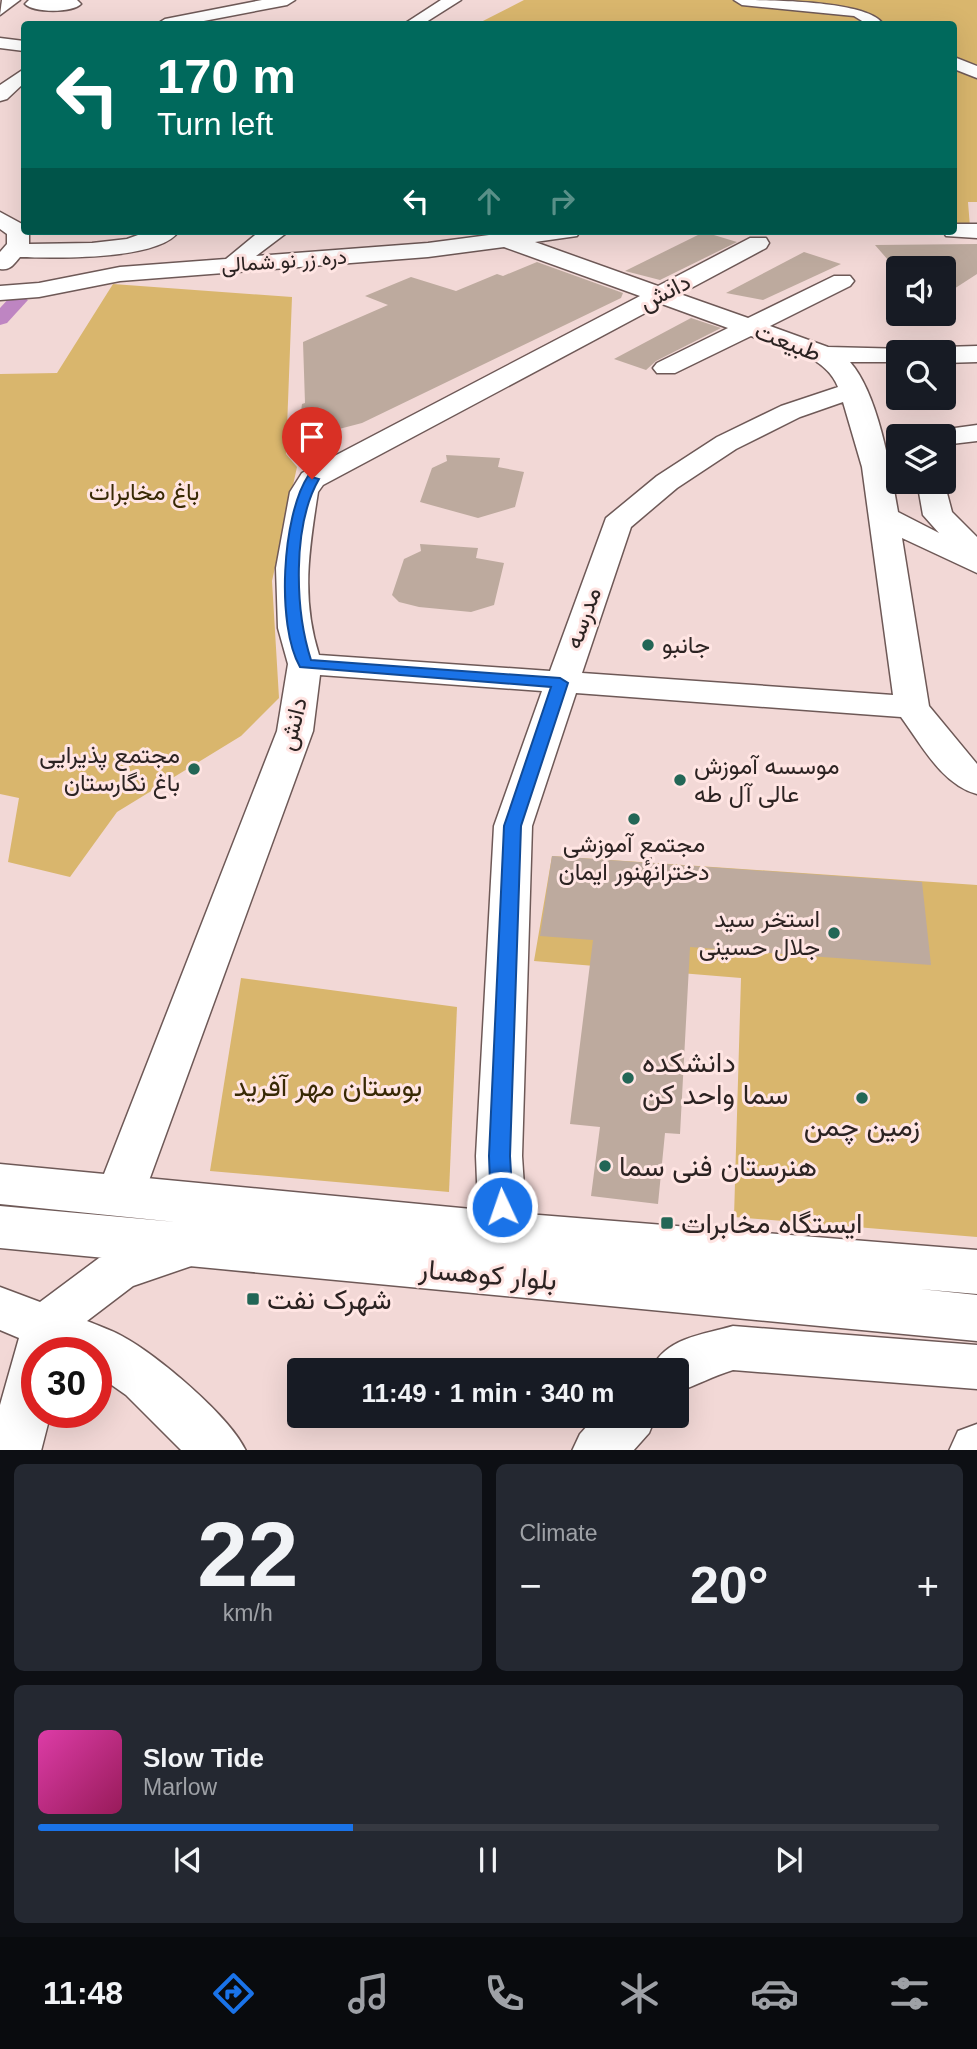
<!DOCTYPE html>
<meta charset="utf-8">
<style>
body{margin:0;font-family:Helvetica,Vazirmatn,sans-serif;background:#242831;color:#f1f3f6;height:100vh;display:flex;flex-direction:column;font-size:26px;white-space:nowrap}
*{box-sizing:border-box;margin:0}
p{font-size:23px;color:#9ea1a6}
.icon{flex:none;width:38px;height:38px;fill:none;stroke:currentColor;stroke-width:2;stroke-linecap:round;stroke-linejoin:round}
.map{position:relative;height:1450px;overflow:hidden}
.drawer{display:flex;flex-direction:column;gap:14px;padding:14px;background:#0d0f14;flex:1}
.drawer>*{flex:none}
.banner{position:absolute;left:21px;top:21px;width:936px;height:214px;border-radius:7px;box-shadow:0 7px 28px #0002;background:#00695c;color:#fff;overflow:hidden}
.fabs{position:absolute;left:886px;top:256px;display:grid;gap:14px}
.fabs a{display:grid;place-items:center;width:70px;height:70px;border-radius:7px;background:#171b24;box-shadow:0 7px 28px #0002;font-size:35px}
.speed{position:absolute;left:21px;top:1337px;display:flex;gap:14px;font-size:35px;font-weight:700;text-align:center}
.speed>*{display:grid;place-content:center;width:91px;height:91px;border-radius:50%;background:#171b24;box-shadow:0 7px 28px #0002;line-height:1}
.speed .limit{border:10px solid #d22;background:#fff;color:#111}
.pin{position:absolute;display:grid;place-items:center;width:60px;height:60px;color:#fff;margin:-72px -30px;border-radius:50% 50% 50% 0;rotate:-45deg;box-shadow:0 0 7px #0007}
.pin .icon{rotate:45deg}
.me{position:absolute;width:77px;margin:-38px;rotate:357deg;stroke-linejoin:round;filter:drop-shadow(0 0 5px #0008)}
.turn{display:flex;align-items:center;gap:24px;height:147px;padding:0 21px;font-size:32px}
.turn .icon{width:91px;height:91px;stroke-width:2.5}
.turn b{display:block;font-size:49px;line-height:60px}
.lanes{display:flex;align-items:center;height:66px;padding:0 21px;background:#0003;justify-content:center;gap:35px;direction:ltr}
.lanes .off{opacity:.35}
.big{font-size:52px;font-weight:700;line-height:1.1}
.drawer .card{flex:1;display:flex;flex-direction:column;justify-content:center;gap:10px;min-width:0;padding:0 24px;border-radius:10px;background:#242831}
.drawer .dial{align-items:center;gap:0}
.dial b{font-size:91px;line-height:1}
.song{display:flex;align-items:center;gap:21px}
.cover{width:84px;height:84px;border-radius:10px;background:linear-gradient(135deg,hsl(320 70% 55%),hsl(330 70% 35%))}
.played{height:7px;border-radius:4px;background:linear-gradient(90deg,#1a73e8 35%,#363941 35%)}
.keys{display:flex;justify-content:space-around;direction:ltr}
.heat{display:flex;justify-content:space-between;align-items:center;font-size:38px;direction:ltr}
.drawer .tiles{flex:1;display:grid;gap:14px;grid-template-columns:1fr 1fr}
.card:last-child{grid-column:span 2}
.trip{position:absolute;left:287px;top:1358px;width:402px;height:70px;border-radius:7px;background:#171b24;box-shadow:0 7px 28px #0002;font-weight:700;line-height:70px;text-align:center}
.dock{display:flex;height:112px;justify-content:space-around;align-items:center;background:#090b0e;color:#9ea1a6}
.dock .icon{width:49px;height:49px}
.dock .on{color:#1a73e8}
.dock b{font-size:32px;color:#f1f3f6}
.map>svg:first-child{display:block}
.green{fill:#d9b66d}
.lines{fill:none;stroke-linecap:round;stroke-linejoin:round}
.canal{fill:#be85c2;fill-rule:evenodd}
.building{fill:#bdaa9e}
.minor-casing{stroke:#6e5957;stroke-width:3}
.major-casing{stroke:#6e5957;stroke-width:3}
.minor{fill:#fff;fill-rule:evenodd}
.major{fill:#fff;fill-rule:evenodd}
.route{fill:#1a73e8;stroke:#114b97;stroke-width:2}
.poi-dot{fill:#236656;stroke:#ffe5e3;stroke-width:2.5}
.labels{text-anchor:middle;stroke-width:6;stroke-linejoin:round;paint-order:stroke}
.far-street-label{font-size:21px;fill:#2c2322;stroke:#ffe5e3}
.street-label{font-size:24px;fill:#2c2322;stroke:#ffe5e3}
.park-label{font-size:24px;fill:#382904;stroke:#ffe5e3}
.poi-label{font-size:24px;fill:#2c2322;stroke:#ffe5e3;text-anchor:start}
.near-poi-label{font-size:28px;fill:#2c2322;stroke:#ffe5e3;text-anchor:start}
.near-park-label{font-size:28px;fill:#382904;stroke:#ffe5e3}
.near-street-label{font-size:28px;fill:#2c2322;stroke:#ffe5e3}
</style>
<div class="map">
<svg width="977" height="1451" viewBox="0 0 977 1451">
<rect width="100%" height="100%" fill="#f2d8d6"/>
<g class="green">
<path d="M524 0H977V202H968L970 227 954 226V24H477Z"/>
<path d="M113 284 292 297 286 454 297 467 272 581 279 698 241 736 117 812 70 877 8 862 19 798 0 794V374L57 373Z"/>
<path d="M552 856 977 885V1237L734 1217 741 978 534 961Z"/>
<path d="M241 978 457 1007 449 1192 210 1171Z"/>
</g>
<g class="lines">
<path class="canal" d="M18 294 28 300 7 323 0 325V308L11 296Z"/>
</g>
<g class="building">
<path d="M704 232 737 242 660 280 625 271Z"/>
<path d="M977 244V274L943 296V268H895L875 245Z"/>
<path d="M804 252 841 264 763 300 726 293Z"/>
<path d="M537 262 623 293 621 298 362 423 297 440 302 404 305 403 303 342 388 305 365 296 411 277 456 291 497 274 503 276Z"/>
<path d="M691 318 721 328 656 361 646 370 614 359Z"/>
<path d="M446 455 500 458 498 467 524 472 515 507 478 518 420 502 432 468 447 461Z"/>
<path d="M420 544 478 548 476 558 504 563 494 605 471 612 419 607 399 602 392 595 404 559 421 551Z"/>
<path d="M552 856 922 882 931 965 690 947 680 1134 665 1133 658 1204 591 1196 600 1127 570 1124 593 940 540 936Z"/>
</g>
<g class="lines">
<g class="minor-casing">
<g id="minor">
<path d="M2 0H20L0 15Z"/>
<path d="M29 0H77L81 4C72 13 34 13 25 4Z"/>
<path d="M262 0H295L287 5 188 24H157L165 19Z"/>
<path d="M441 0H461L423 24H404Z"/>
<path d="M734 0C766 0 868 0 883 24H867L854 16 742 5Z"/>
<path d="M0 38 24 41V51L0 48Z"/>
<path d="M954 57 977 66V78L954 69Z"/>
<path d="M24 69V83L7 99 0 101V85Z"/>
<path d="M0 212 24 225V231H29V244L92 243 127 239 149 231H179C159 261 54 258 20 257 14 264 10 271 0 269V252L7 244V234L0 229Z"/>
<path d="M954 224H977V238L946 236 943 231H954Z"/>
<path d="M260 231H289L256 256 428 243 519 231H580L577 236 535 242 658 286 750 238H766L769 243 766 248 680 294 748 318 834 276H850L854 281 850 286 770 326 828 347 907 349 909 352H898V362H850C878 393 891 471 898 512L939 533 923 515 917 481H943V478L952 512 977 537V573L902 538 929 706 977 764V794C942 785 921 744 901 717L576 693 532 826 522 1156 527 1233 520 1247 503 1252 486 1247 479 1233 476 1156 494 826 542 691 320 675 313 731 143 1197 136 1210 119 1216 102 1210 95 1197 277 731 288 664 278 628 276 568 290 492 302 473 640 296 504 247 428 257 120 281 39 297 0 300V286L39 283 120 267 226 259ZM662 304 728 328 657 363 653 368 657 373H675L751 336C781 347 825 354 838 387L781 406 717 437 657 476 606 518 550 671 319 655C301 598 309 550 318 492L323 485ZM843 402 862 467 893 695 582 673 631 527 677 488 736 449 800 417Z"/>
<path d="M977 346V362L943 363V352H933L943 347Z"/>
<path d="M977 425V441L943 445V436H930L933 431Z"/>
<path d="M189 1227 206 1233 213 1247 206 1261 133 1286 87 1321C99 1326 111 1330 122 1336 157 1355 230 1416 246 1451H182L126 1395 96 1374V1353H37V1412H51L41 1451H0V1405L19 1338 0 1330V1287L40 1302 99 1258Z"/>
<path d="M733 1326 977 1345V1389L733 1370C713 1376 697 1385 677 1392V1370H651C665 1338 701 1335 733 1326Z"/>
<path d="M596 1416H656L649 1433 633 1451H572L580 1434Z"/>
<path d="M977 1424V1451H949L958 1431Z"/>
</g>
</g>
<g class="major-casing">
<path id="major" d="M0 1164 503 1212 977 1250V1294L920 1289 977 1295V1341L0 1248V1206L176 1222 0 1204Z"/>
</g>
<use href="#minor" class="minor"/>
<use href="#major" class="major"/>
</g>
<path class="route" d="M308 476 319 479C292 526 295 610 311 660L560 678 568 683 521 826 510 1156 513 1207 509 1213 502 1216 494 1213 491 1207 489 1156 504 826 551 687 300 667C276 625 282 516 308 476Z"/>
<g class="poi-dot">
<circle cx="648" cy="645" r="7"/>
<circle cx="194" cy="769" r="7"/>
<circle cx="680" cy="780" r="7"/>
<circle cx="634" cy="819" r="7"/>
<circle cx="834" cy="933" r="7"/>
<circle cx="628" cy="1078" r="7"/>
<circle cx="862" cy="1098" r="7"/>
<circle cx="605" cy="1166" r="7"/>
<rect x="660" y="1216" width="14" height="14" rx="3.5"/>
<rect x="246" y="1292" width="14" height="14" rx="3.5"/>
</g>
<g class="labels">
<g class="far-street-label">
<text transform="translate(284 261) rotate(-4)" y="7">دره زر نو شمالی</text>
</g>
<g class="street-label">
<text transform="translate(665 292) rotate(-27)" y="8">دانش</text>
<text transform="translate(788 342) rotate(21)" y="8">طبیعت</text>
<text transform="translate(583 618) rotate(-70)" y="8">مدرسه</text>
<text transform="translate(293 724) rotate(-76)" y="8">دانش</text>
</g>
<g class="park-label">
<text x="144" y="500">باغ مخابرات</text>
</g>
<g class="poi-label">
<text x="662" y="653">جانبو</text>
<text x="180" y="763" text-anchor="end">مجتمع پذیرایی<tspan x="180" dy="28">باغ نگارستان</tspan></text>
<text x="694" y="774">موسسه آموزش<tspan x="694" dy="28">عالی آل طه</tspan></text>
<text x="634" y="852" text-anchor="middle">مجتمع آموزشی<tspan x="634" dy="28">دخترانهٔنور ایمان</tspan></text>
<text x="820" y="927" text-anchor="end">استخر سید<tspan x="820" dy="28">جلال حسینی</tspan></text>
</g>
<g class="near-poi-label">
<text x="642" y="1072">دانشکده<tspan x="642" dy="32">سما واحد کن</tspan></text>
<text x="862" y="1136" text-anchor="middle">زمین چمن</text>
<text x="619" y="1176">هنرستان فنی سما</text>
<text x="681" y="1233">ایستگاه مخابرات</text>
<text x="267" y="1309">شهرک نفت</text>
</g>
<g class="near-park-label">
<text x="328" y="1096">بوستان مهر آفرید</text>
</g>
<g class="near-street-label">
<text transform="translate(488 1274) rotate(5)" y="10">بلوار کوهسار</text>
</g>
</g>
</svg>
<div class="fabs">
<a><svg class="icon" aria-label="sound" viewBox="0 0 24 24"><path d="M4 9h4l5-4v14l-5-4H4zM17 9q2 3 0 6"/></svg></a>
<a><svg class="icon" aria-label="search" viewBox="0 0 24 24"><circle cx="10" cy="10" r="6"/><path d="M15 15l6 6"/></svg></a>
<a><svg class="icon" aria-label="layers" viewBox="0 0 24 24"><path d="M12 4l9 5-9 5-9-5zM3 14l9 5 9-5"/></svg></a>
</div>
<div class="speed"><div class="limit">30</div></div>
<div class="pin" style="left:312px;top:479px;background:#d93025"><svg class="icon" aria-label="arrive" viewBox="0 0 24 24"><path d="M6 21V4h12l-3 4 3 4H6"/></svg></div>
<svg class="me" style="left:502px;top:1207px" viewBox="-20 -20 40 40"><circle r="17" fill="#1a73e8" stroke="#fff" stroke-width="3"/><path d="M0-11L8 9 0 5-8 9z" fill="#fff"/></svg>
<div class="trip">11:49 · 1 min · 340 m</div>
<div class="banner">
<div class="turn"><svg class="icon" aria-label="left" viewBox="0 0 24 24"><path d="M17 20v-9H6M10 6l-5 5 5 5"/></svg><div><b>170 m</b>Turn left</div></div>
<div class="lanes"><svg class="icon" aria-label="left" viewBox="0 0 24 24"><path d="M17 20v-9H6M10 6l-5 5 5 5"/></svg><svg class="icon off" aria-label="ahead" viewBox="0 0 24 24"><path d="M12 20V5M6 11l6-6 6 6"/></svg><svg class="icon off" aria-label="right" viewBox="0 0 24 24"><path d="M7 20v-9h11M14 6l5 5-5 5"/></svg></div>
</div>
</div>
<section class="drawer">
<div class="tiles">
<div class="card dial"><b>22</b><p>km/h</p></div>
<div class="card"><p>Climate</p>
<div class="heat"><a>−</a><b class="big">20°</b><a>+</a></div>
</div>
<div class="card">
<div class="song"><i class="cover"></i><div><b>Slow Tide</b><p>Marlow</p></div></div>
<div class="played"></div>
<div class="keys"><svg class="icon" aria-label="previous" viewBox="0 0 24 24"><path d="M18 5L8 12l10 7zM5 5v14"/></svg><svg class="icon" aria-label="pause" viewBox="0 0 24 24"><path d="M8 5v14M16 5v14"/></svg><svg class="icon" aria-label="next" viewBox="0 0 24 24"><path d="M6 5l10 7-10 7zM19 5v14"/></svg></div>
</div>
</div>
</section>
<nav class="dock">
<b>11:48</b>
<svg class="icon on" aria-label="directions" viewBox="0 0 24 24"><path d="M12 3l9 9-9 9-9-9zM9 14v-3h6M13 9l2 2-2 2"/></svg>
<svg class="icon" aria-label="music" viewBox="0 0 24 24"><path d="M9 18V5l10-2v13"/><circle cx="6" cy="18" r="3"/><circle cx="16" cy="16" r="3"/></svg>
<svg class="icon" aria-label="phone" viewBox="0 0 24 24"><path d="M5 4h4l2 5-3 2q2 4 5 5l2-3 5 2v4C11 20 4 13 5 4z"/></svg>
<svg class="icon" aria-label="climate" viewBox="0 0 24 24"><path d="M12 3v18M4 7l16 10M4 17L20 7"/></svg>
<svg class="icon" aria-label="car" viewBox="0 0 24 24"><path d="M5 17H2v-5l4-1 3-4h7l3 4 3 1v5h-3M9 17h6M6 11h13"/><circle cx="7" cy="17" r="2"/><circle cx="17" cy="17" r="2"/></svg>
<svg class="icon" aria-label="filters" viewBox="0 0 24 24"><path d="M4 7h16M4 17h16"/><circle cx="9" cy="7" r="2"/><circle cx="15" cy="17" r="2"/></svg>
</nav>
